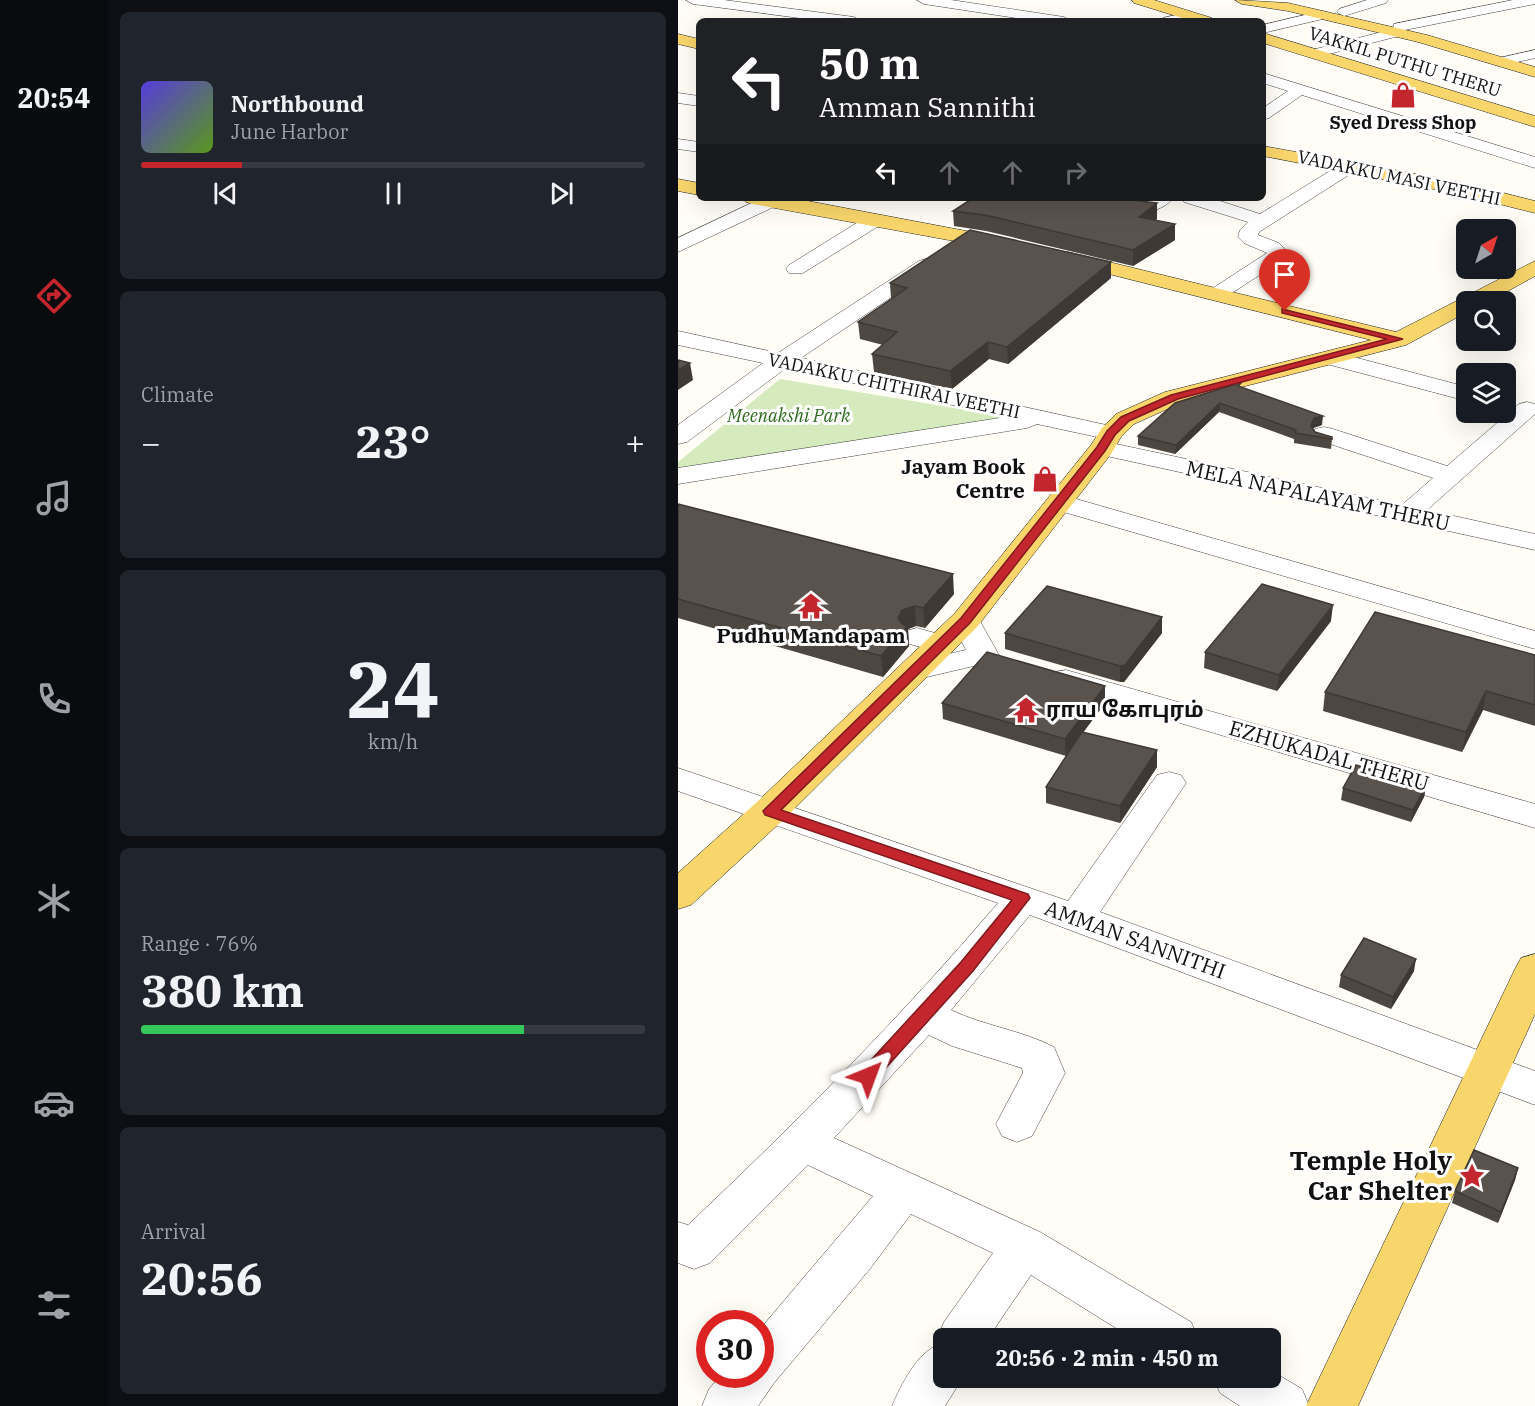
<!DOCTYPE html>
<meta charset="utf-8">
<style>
body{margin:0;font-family:"IBM Plex Serif","Noto Sans Tamil",serif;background:#20242c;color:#f1f3f6;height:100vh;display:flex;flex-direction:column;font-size:22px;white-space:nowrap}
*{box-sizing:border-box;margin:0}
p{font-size:20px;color:#9ea1a6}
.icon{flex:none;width:33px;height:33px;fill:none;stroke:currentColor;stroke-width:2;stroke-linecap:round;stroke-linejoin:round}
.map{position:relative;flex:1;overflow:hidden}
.drawer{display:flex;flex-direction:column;gap:12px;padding:12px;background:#0d0f14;width:570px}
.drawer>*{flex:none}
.guide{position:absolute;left:18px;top:18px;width:570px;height:183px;border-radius:9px;box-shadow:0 6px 24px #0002;background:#202124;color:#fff;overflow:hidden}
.needle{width:39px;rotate:39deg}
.tools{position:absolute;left:778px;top:219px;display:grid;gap:12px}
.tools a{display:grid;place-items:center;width:60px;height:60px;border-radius:9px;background:#171b24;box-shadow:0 6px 24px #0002;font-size:30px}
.speed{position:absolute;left:18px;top:1310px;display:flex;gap:12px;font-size:30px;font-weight:700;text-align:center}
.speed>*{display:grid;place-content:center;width:78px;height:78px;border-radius:50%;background:#171b24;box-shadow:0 6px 24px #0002;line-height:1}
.speed .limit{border:9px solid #d22;background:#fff;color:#111}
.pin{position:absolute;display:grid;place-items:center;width:51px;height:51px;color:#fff;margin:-62px -26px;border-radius:50% 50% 50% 0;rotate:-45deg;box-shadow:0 0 6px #0007}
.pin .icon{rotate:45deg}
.me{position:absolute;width:66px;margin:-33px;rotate:44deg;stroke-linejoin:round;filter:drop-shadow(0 0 4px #0008)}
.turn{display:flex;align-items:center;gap:21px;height:126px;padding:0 24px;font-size:27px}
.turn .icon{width:78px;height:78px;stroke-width:2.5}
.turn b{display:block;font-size:42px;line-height:51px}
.lanes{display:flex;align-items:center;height:57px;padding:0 24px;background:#0003;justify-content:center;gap:30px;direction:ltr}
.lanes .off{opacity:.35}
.big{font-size:45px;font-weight:800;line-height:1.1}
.drawer .widget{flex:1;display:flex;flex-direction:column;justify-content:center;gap:9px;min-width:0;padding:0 21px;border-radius:9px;background:#20242c}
.drawer .dial{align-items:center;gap:0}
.dial b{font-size:78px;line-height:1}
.song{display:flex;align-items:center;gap:18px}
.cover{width:72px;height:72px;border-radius:9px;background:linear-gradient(135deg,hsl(250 70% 55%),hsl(90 70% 35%))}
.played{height:6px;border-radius:3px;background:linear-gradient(90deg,#c4262e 20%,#363941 20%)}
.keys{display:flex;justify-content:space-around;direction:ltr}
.heat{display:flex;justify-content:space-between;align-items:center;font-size:33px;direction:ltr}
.charge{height:9px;border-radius:4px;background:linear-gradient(90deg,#34c759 76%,#363941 0)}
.trip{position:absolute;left:255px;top:1328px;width:348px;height:60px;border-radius:9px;background:#171b24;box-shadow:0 6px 24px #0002;font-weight:800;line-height:60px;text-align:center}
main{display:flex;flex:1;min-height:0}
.tab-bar{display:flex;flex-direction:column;width:108px;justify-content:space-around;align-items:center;background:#090b0e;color:#9ea1a6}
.tab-bar .icon{width:42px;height:42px}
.tab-bar .selected{color:#c4262e}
.tab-bar b{font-size:27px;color:#f1f3f6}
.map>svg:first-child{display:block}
.green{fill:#d5ebbd}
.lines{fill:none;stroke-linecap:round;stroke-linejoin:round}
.minor-casing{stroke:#444;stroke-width:1}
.major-casing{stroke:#222;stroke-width:1}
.minor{fill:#fff;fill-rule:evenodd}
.major{fill:#f9d66b;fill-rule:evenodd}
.wall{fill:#4d4742}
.shaded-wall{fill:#3f3936}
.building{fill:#5a524d;stroke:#3f3936;stroke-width:1.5}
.route{fill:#c4262e;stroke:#7f191e;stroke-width:1.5}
.labels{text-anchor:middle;stroke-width:6;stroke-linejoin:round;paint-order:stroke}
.far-street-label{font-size:18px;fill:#111;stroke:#fff}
.far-poi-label{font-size:18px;font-weight:bold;fill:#111;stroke:#fff}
.far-park-label{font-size:18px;font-style:italic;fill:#2f6b1f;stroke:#fff}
.poi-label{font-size:21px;font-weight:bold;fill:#111;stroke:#fff;text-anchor:end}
.street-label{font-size:21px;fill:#111;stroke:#fff}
.near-poi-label{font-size:26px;font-weight:bold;fill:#111;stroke:#fff;text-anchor:end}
</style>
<main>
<nav class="tab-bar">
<b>20:54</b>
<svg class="icon selected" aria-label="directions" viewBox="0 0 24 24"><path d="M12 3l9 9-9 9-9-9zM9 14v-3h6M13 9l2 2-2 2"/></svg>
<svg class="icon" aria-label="music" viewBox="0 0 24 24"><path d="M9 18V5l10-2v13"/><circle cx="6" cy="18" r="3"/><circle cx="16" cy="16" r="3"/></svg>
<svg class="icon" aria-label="phone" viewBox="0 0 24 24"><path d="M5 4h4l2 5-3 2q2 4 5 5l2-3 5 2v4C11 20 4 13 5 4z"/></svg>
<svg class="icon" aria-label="climate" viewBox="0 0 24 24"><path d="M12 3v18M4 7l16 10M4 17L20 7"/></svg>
<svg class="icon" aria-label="car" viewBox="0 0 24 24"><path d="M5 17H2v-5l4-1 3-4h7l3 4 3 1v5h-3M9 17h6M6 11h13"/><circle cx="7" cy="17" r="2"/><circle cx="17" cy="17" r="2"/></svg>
<svg class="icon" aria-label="filters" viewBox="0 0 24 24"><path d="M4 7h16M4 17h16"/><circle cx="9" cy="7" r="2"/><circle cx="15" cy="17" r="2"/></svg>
</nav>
<section class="drawer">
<div class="widget">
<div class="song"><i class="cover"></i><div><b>Northbound</b><p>June Harbor</p></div></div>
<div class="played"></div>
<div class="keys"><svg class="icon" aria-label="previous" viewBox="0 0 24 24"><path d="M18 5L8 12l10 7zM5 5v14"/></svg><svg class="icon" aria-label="pause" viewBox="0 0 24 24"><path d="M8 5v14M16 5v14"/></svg><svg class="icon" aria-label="next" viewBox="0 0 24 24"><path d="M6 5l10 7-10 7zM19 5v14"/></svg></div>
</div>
<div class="widget"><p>Climate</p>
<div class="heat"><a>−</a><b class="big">23°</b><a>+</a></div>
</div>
<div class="widget dial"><b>24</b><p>km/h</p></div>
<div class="widget"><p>Range · 76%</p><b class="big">380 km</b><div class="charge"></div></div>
<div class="widget"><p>Arrival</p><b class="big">20:56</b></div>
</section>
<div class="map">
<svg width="857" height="1406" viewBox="0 0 857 1406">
<rect width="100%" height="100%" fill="#fffdf5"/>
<path class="green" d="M102 379 337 418 0 468V462Z"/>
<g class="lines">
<g class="minor-casing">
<g id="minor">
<path d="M8 0H46L176 17 183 21H144L15 4Z"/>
<path d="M239 0H273L386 17 393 21H358L246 4Z"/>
<path d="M689 0H710L708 3 666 16 659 12 661 9Z"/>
<path d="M835 0H857V4L722 31 721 36 635 58 628 54 630 51 715 29 716 24Z"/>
<path d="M644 11 651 15 649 18 585 33V25Z"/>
<path d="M511 12 518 16 516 19 483 21 485 18Z"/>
<path d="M857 50V58L822 66 815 62 817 59Z"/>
<path d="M585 73 857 157V168L624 95 591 118 585 120V108L610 91 585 83Z"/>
<path d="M0 93 21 96V106L0 103Z"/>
<path d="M0 139 21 142V152L0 149Z"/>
<path d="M671 162 677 163 680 167 677 171 581 232 580 235 601 243 611 254 608 258 546 298 539 300 532 298 529 294 532 290 589 253 566 243 560 237 562 230 570 222 506 202 504 198H533L582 214 665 163Z"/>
<path d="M84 198H103L104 200 102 204 0 252V238Z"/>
<path d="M385 198H420L453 202 472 198H495C476 225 413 208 387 202Z"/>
<path d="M197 214 204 216 207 220 204 224 125 273H111L108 269 111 265 190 216Z"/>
<path d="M248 259 255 261 258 265 255 269 123 358 442 428 445 433 442 438 433 440 359 424 349 428 0 484V468L328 417 108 368 9 442 0 444V425L85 363 0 345V331L100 353 241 261Z"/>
<path d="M653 351 789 387V401L645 363 642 358 645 353Z"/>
<path d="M849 402 857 404V414L749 510 857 534V550L424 455 415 453 412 448 415 443 424 441 724 505 755 478 637 439 634 434 637 429 646 427 655 429 769 466 841 404Z"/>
<path d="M381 494 857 631V649L372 508 368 502 372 496Z"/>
<path d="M288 611 298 614 321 655 317 661 236 680 225 678 221 671 225 664 288 650 273 620 278 614Z"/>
<path d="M239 628 275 638 279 644 275 650 264 653 228 643 224 637 228 631Z"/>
<path d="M388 670 857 804V828L377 686 373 679 377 672Z"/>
<path d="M0 768 390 901 479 775 491 772 503 775 508 783 422 912 857 1071V1105L352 915 273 1010C306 1026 343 1030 376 1047L387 1073 354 1136 339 1142 324 1136 318 1124 345 1073 344 1068 274 1046 251 1035 156 1138 362 1232 513 1322 520 1338H454L353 1275 310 1338H266V1377H285L267 1406H214C224 1384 238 1353 262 1344L259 1338 266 1322 315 1253 233 1214 191 1270 96 1383 80 1406H24L31 1389 44 1374H82V1329L195 1196 130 1165 32 1263 16 1269 0 1263V1222L10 1225C118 1123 223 1017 320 903L0 791Z"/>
<path d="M592 1370 624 1389 631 1406H562L542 1393 535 1377H592Z"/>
</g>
</g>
<g class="major-casing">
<g id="major">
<path d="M454 0H476L534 18 536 21H514L456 3Z"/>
<path d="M557 0 610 3 749 35 857 67V77L740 42 610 11 564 4Z"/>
<path d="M585 33 857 116V127L585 43Z"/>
<path d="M0 34 21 39V49L0 44Z"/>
<path d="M585 146 782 182 857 201V213L781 194 585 156Z"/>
<path d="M0 179 21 183V195L0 191Z"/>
<path d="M65 198H114L325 238 332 240 335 244 332 248 325 250 75 204 68 202Z"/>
<path d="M390 252 718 332 857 261V276L810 302H789V312L728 345 505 402 456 424 443 437 433 454 299 627 105 820 13 905 0 909V873L79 802 277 613 413 445 424 428 438 414 487 392 693 340 383 262 380 258 383 254Z"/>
<path d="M857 954V1014L680 1406H628L837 969 843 958Z"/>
</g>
</g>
<use href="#minor" class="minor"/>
<use href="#major" class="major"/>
</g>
<g class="wall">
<path d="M275 211 479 219 477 220 497 240 455 266 308 231 276 226Z"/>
<path d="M433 278 330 364 311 359 274 389 196 372 194 354 205 345 182 339 180 322 213 299 212 283Z"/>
<path d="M563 387 644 425 635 428 637 432 654 439 653 449 616 443V439L541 412 497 454 460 445V436Z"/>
<path d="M0 504 276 594 247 628 238 626 230 629 231 646 205 677 0 618Z"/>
<path d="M484 617V633L446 682H442L327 649V633Z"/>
<path d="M653 621 599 691 526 668 527 652Z"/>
<path d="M857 655V726L805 710 784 752 645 711 647 692Z"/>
<path d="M264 703H427L405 732 479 767 442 823 368 803V787L388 756 265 719Z"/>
<path d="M748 786 746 797 733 822 663 800 665 788Z"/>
<path d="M736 971 713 1009 661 987 663 975Z"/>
<path d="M840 1168 837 1180 820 1223 774 1203 777 1191Z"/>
</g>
<g class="shaded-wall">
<path d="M479 203V219L461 232V217Z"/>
<path d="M497 224V240L455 266V250Z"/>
<path d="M433 262V278L330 364 329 347Z"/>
<path d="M310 342 311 359 274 389 272 371Z"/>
<path d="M12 363 15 380 0 390V370Z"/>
<path d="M542 403 541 412 497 454 498 445Z"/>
<path d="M645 416 644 425 635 428 632 435 633 426 636 418Z"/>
<path d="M275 574 276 594 247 628 245 608Z"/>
<path d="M655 605 653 621 599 691 601 675Z"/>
<path d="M237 606 238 626 230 629 231 646 205 677 203 656 224 610Z"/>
<path d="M484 617V633L446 682H442V666Z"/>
<path d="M427 686V703L388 756 387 739Z"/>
<path d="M808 691 805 710 784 752 788 732Z"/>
<path d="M479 750V767L442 823V806Z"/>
<path d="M748 786 746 797 733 822 735 810Z"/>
<path d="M738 959 736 971 713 1009 715 997Z"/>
<path d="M840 1168 837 1180 820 1223 823 1212Z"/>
</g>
<g class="building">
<path d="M295 198H438L479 203 461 217 497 224 455 250 307 215 275 211Z"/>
<path d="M292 230 433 262 329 347 310 342 272 371 194 354 219 332 180 322 229 288 212 283Z"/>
<path d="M0 360 12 363 0 370Z"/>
<path d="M564 382 560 386 645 416 636 418 633 426 637 432 654 437V439L617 433 618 430 542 403 498 445 460 436 497 403Z"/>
<path d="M0 504 275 574 245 608 237 606 224 610 220 618 224 624 229 626 203 656 0 599Z"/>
<path d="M584 584 655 605 601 675 527 652Z"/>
<path d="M369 586 484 617 447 665 442 666 327 633Z"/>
<path d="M697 612 857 655V705L808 691 788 732 647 692Z"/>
<path d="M309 652 427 686 387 739 264 703Z"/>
<path d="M404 732 479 750 442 806 368 787Z"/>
<path d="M678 765 748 786 735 810 665 788Z"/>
<path d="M686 938 738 959 715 997 663 975Z"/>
<path d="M796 1150 840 1168 823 1212 777 1191Z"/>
</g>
<path class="route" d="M604 309 725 339 500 399 451 421 437 435 427 451 292 623 103 810 350 894 352 898 295 971 196 1081 190 1083 183 1081 181 1076 183 1071 283 962 334 900 87 815 85 811 283 618 419 447 429 431 443 417 493 395 709 339 604 313Z"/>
<defs>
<g id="shop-bare" transform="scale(2.07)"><path d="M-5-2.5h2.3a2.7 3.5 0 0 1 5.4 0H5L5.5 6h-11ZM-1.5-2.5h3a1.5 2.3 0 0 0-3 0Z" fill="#c4262e" stroke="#fff" stroke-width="2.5" paint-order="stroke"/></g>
<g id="temple-bare" transform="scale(2.07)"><path d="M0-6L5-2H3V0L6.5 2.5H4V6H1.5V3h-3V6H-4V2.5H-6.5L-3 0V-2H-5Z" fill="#c4262e" stroke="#fff" stroke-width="2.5" paint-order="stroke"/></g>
<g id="sight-bare" transform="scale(2.07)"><path d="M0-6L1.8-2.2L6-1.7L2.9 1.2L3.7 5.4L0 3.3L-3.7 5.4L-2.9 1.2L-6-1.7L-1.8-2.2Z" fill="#c4262e" stroke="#fff" stroke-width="2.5" paint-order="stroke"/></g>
</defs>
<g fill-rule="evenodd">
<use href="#shop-bare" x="725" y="95"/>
<use href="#shop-bare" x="367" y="479"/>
<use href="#temple-bare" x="133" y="606"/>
<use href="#temple-bare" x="348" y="710"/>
<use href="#sight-bare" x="794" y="1176"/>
</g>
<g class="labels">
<g class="far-street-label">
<text transform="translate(727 62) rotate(17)" y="6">VAKKIL PUTHU THERU</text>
<text transform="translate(721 178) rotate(12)" y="6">VADAKKU MASI VEETHI</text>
<text transform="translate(216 386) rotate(12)" y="6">VADAKKU CHITHIRAI VEETHI</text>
</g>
<g class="far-poi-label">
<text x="725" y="129">Syed Dress Shop</text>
</g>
<g class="far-park-label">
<text x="111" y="422">Meenakshi Park</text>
</g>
<g class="poi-label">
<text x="347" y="474">Jayam Book<tspan x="347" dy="24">Centre</tspan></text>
<text x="133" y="643" text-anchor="middle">Pudhu Mandapam</text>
<text x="368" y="717" text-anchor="start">ராய கோபுரம்</text>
</g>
<g class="street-label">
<text transform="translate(640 496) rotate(12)" y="7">MELA NAPALAYAM THERU</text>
<text transform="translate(651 756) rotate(16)" y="7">EZHUKADAL THERU</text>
<text transform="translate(457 940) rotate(20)" y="7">AMMAN SANNITHI</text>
</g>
<g class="near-poi-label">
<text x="774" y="1170">Temple Holy<tspan x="774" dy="30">Car Shelter</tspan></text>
</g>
</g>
</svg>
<div class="tools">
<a><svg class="needle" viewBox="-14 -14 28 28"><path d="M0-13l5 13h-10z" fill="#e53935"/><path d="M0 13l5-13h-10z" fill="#9ea1a6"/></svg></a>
<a><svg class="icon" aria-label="search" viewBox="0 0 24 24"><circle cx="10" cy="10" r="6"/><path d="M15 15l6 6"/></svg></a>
<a><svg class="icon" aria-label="layers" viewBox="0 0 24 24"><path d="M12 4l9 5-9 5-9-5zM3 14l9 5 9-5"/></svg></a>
</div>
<div class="speed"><div class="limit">30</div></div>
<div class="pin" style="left:607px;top:311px;background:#d93025"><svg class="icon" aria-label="arrive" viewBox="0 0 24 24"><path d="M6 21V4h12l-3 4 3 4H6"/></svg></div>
<svg class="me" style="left:190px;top:1076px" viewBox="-20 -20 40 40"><path d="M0-17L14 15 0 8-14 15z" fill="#c4262e" stroke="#fff" stroke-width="4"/></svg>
<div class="trip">20:56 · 2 min · 450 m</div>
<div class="guide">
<div class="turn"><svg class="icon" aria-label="left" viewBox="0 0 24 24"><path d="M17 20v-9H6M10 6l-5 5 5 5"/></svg><div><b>50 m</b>Amman Sannithi</div></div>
<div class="lanes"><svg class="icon" aria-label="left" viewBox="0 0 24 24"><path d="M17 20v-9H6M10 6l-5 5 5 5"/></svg><svg class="icon off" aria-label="ahead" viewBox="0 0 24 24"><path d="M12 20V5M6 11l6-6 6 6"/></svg><svg class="icon off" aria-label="ahead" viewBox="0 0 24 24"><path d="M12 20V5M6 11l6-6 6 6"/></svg><svg class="icon off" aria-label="right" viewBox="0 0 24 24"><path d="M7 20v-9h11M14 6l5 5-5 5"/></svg></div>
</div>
</div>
</main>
